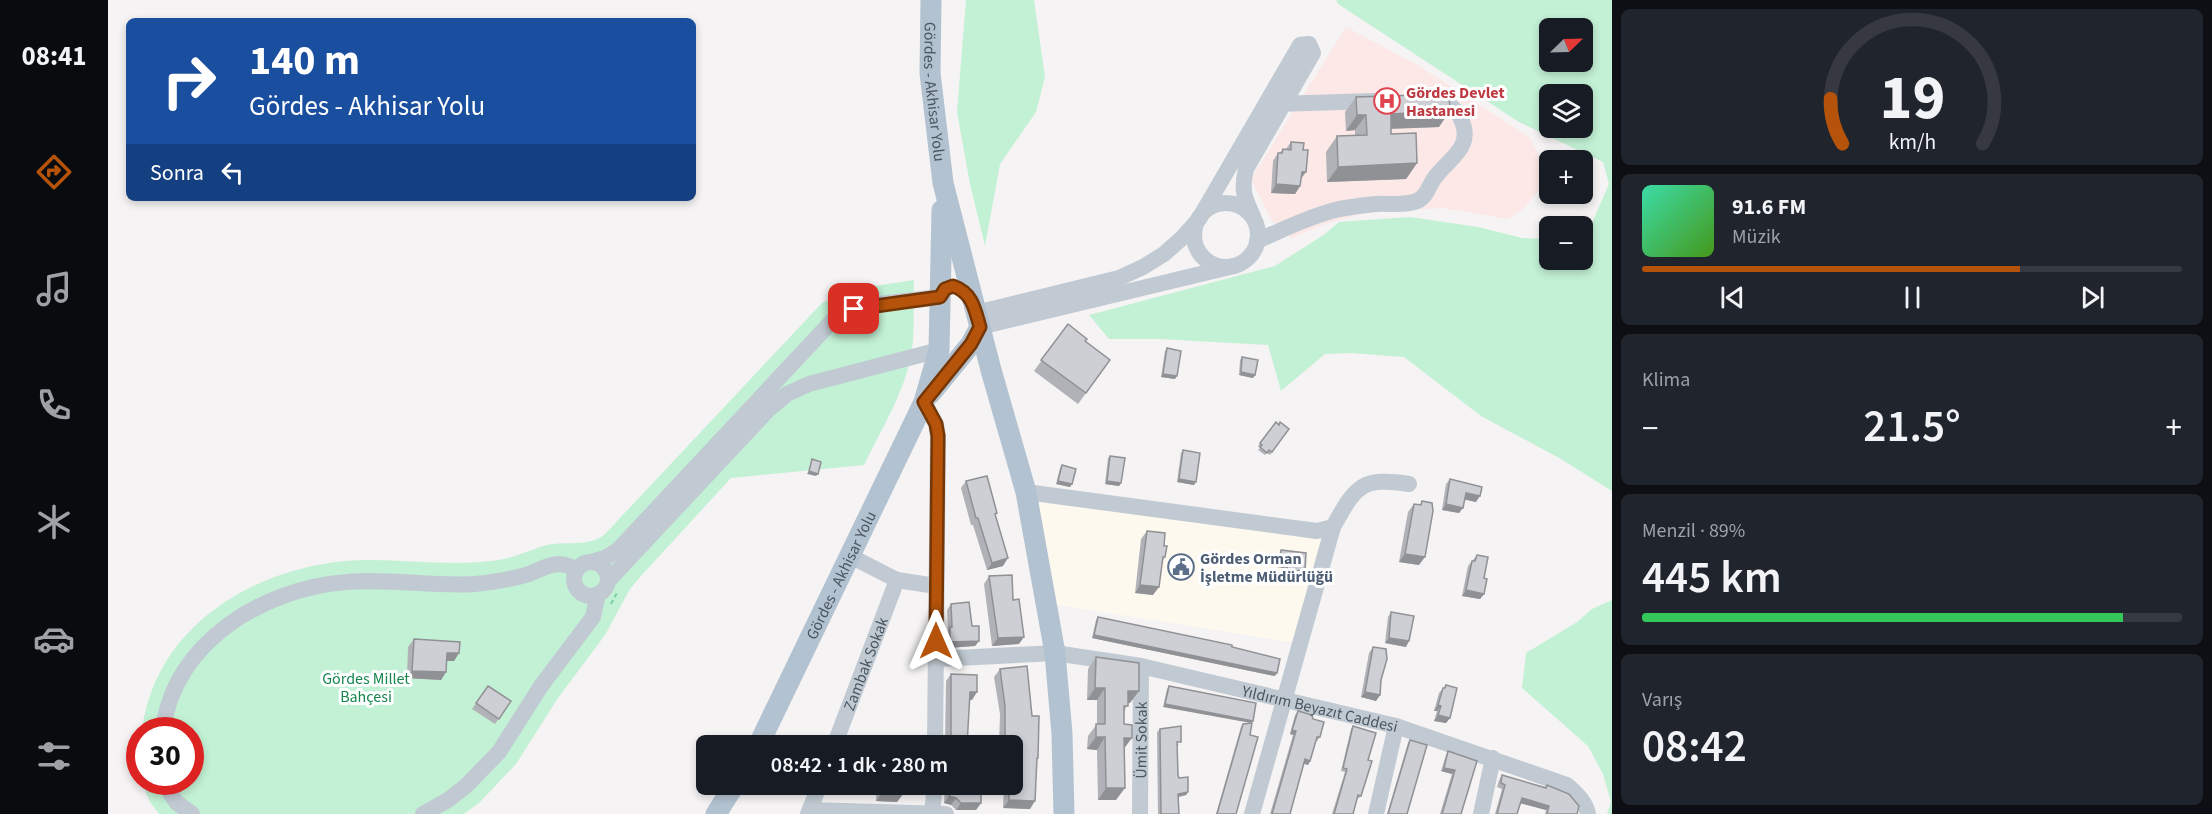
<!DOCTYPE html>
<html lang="tr">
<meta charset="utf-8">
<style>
body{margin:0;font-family:"Source Sans 3",sans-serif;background:#20242c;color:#f1f3f6;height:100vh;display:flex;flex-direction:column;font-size:22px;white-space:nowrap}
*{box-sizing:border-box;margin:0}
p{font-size:20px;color:#9ea1a6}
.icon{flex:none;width:33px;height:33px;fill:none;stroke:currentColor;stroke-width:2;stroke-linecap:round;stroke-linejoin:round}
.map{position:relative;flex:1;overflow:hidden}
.details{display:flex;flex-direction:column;gap:9px;padding:9px;background:#0d0f14;width:600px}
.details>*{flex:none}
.banner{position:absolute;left:18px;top:18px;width:570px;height:183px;border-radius:9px;box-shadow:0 3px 9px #0003;background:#1a4fa0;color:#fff;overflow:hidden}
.needle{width:39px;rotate:67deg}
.controls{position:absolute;left:1431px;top:18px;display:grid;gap:12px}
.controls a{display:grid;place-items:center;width:54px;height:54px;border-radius:9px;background:#171b24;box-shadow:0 3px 9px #0003;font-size:30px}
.speed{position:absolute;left:18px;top:717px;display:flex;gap:12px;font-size:30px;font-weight:700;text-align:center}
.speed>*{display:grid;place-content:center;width:78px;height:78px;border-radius:50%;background:#171b24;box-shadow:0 3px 9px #0003;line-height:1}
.speed .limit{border:9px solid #d22;background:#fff;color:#111}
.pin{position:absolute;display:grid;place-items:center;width:51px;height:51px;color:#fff;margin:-26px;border-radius:12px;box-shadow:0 3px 9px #0006}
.me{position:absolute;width:66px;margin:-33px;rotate:0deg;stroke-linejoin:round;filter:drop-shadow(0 0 4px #0008)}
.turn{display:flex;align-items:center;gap:21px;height:126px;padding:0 24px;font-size:27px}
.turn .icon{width:78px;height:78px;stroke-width:2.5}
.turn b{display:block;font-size:42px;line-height:51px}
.then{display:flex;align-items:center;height:57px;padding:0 24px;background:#0003;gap:12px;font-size:22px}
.big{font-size:45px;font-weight:600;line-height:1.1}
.details .tile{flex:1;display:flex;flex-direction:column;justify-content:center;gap:9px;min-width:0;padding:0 21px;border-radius:9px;background:#20242c}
.details .dial{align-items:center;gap:0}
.dial svg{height:156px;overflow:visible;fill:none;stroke:#363941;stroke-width:7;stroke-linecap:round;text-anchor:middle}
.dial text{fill:#f1f3f6;stroke:none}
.song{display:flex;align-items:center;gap:18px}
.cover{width:72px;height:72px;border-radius:9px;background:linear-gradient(135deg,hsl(160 70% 55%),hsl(100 70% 35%))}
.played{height:6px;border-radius:3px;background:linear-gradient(90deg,#b45309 70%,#363941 70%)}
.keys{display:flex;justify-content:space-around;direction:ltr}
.heat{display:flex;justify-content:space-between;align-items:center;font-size:33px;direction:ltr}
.charge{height:9px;border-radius:4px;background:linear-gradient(90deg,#34c759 89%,#363941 0)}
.trip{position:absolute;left:588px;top:735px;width:327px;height:60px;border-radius:9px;background:#171b24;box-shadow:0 3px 9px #0003;font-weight:600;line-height:60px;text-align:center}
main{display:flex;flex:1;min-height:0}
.tab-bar{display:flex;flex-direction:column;width:108px;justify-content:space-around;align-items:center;background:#090b0e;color:#9ea1a6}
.tab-bar .icon{width:42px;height:42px}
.tab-bar .active{color:#b45309}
.tab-bar b{font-size:27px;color:#f1f3f6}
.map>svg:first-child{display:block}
.commercial{fill:#fdf9ef}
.medical{fill:#fce8e6}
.green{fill:#c3f1d5;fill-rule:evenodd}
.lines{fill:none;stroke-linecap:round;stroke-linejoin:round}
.path{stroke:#7ad0a6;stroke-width:2;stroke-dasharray:4.5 3;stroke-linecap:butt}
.minor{stroke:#c1cad2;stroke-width:16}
.major{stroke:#b3c2d1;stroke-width:21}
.wall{fill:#b0b2b7}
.shaded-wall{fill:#909195}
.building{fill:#cdcfd5;stroke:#909195;stroke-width:1.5}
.route-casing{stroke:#753606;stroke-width:15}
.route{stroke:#b45309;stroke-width:10}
.labels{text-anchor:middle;stroke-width:6;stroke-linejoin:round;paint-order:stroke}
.street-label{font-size:16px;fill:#4a5661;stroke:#fff}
.health-label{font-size:16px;font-weight:bold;fill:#be3a42;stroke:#fff;text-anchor:start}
.service-label{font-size:16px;font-weight:bold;fill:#4e5e75;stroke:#fff;text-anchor:start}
.park-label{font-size:16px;fill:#17864f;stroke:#fff}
</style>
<main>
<nav class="tab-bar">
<b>08:41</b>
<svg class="icon active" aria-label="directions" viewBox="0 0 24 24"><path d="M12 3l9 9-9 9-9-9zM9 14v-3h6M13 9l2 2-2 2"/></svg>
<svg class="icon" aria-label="music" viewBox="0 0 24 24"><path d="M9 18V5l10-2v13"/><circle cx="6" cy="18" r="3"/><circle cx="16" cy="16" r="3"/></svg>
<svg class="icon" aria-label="phone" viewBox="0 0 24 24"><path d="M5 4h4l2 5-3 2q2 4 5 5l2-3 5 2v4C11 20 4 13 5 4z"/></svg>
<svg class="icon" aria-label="climate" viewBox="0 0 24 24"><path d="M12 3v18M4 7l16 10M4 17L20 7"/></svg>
<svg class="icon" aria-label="car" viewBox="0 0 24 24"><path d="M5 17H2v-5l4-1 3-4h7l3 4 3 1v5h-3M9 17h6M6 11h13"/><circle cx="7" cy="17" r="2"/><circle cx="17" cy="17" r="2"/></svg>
<svg class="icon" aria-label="filters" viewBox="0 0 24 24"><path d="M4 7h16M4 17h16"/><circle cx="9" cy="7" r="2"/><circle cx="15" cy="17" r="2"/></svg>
</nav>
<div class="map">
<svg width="1504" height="814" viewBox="0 0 1504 814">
<rect width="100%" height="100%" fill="#f5f3f3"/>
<path class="commercial" d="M918 492 1225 527 1193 644 938 603Z"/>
<path class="medical" d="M1238 27 1311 66 1421 137 1431 155 1435 172 1431 190 1416 208 1400 219 1334 208 1257 213 1214 225 1184 238 1163 220 1143 179Z"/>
<g class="green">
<path d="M858 0H926L937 77 928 112 892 164 877 246 862 184 849 112Z"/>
<path d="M1228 0H1504V491L1453 459 1373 416 1296 357 1243 353 1217 354 1173 391 1160 345 1051 339H1001L981 315 1167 266 1217 234 1231 222 1302 217 1370 227 1414 238 1441 239 1442 260H1474L1475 228 1484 223 1501 184 1495 162 1411 122 1230 4ZM1474 28V62H1442V28ZM1474 94V128H1442V94Z"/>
<path d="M806 280C805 303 807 327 804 350 798 390 774 428 756 465L623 478 532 577 522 589 497 635 450 698 408 764 372 802 356 814H51L42 802 33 782H82V730H34C47 628 142 570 237 561 282 557 328 566 373 562 387 561 400 559 413 554 422 551 430 547 439 545 458 541 480 547 496 535L714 303 740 290Z"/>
<path d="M1504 600V814H1499L1503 802 1495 774 1480 746 1414 688 1418 653 1469 622 1484 609Z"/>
</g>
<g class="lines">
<path class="path" d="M503 604 510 591"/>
<g class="minor">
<path d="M1167 104 1267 101"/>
<circle cx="1118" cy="235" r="32"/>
<path d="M1149 241C1176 229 1203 216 1231 209 1243 207 1255 205 1268 204 1281 203 1297 206 1309 201 1320 196 1321 184 1328 176 1343 157 1367 146 1352 117 1345 105 1336 99 1322 98"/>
<path d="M868 313 1011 278 1035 267 1056 254 1074 238 1091 219 1192 45 1201 44 1205 53 1138 169C1133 189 1136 198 1145 216"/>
<path d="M872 327 1126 266"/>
<path d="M816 402 828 424 830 436 827 746"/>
<path d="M918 492 1209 531 1225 527"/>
<path d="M742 556 789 580 828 586"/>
<circle cx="483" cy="579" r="17"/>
<path d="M483 562 497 558 510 550 726 319C756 301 797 302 832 297"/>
<path d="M500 581 661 409 679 394 701 384 831 350"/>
<path id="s1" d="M828 659 947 653 1033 666 1288 726 1459 785C1468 793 1478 802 1480 814"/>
<path d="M55 730C66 641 157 588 239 582 282 578 325 587 367 584 385 582 403 580 421 574 431 570 441 564 451 564 457 564 463 567 469 569"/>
<path id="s2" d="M726 746 789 580"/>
<path d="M55 782 68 802 84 814"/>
<path d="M702 810 838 814"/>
<path d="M315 814 340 800 358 786 391 752 433 686 485 617 490 594"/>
<path d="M700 814 712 784"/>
<path d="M824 814 827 784"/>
<path id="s3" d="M1032 814 1033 666"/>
<path d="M1144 814 1225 527C1247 488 1252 476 1301 484"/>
<path d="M1268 814 1288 726"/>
<path d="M1373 814 1385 758"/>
</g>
<g class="major">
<path id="s4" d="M823 0 822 73 835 183 883 370 918 492 947 653 954 734 956 814"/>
<path d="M822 394 863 344 872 327"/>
<path id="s5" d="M650 746 816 402 831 350 834 210"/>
<path d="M608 814 627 784"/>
</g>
</g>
<g class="wall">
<path d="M1248 97 1331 127 1283 129V134L1309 163 1298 179 1219 182 1218 152 1229 136 1247 135V130L1238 131 1237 112Z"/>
<path d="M1183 142 1193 180 1192 186 1187 194 1163 193 1165 161 1170 153H1172L1175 149H1178Z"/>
<path d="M960 324 977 341 1002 360 970 404 926 371Z"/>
<path d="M1059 348 1067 379 1053 377 1057 351Z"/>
<path d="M1134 357 1145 378 1131 375 1132 360Z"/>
<path d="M1168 422 1181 429 1162 455 1159 453 1157 455 1150 450 1152 448 1150 446Z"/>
<path d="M1075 450 1086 485 1069 482 1073 453Z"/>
<path d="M1002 456 1013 483 1011 486 997 484 1000 458Z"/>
<path d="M954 465 964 484 962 487 948 484 952 468Z"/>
<path d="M1342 479 1368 502 1357 499 1351 513 1334 510 1338 484Z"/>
<path d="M858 481 889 513 887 515 895 566 879 570 865 525H863L853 488Z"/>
<path d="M1314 501 1311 565 1291 562 1300 512 1306 504 1312 505Z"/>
<path d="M1039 531 1056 546 1057 557 1054 561 1045 595 1027 593 1033 539Z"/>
<path d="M1173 550 1197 571 1193 577 1175 575 1176 568 1169 567 1170 556Z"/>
<path d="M1369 555 1376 578V594L1372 599 1354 596 1360 566Z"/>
<path d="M881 576 911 644 884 646 876 584Z"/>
<path d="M843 604 864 626 871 641 867 646 838 648 839 632 840 630 839 610Z"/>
<path d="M1283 612 1298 647 1277 643 1280 617Z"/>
<path d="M990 617 1124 647 1167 676 984 638 988 620Z"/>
<path d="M306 639 351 653 346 661H339L338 672 333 680 299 678 300 647Z"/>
<path d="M1265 647 1273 680 1272 695 1268 701 1253 697 1261 653Z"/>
<path d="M988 657 1022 703H1020L1016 712V748L1008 800H990L989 750 979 749 980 736 989 724V700H979L980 669Z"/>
<path d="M892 669 924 716 930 758 928 760 922 809 895 808 896 784H904V746H891L892 714 886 677Z"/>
<path d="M843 674 864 700H861L859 746H837L838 681Z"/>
<path d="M1338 685 1342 718 1338 723 1326 721 1329 711H1326L1331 693Z"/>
<path d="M380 686 403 701 387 724 364 709Z"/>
<path d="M1061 686 1148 703 1055 707 1059 689Z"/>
<path d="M1190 711 1212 737 1209 741H1208L1202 761 1200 765 1196 764 1182 814H1162L1185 735 1182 734 1187 715Z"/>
<path d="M1135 724 1128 814H1108L1133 727Z"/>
<path d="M1245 726 1260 760 1253 796 1251 798H1249L1245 814H1224L1237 772 1233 771 1243 729Z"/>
<path d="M1052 729 1071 745H1069L1070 775 1080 792 1078 795 1071 797V814H1050L1049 732Z"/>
<path d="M777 737 798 746H771Z"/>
<path d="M1302 740 1299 814H1279L1300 743Z"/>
<path d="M1340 751 1369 761 1353 814H1332L1344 774 1333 771 1338 755Z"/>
<path d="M1394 775 1437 787 1439 785 1469 814H1437L1438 810 1413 803 1409 814H1387L1394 789 1389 787 1391 780Z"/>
<path d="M769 784H795V794L789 802 768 801Z"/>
<path d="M837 784H873V803L868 810H848L843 805 836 803Z"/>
</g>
<g class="shaded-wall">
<path d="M1342 111 1331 127 1271 129 1283 114Z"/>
<path d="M1249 115H1258L1247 130 1238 131Z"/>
<path d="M1309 163 1298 179 1219 182 1230 167Z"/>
<path d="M1194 172H1198L1192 180Z"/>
<path d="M1168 184 1192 186 1187 194 1163 193Z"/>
<path d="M1133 372 1147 375 1145 378 1131 375Z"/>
<path d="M1055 374 1069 376 1067 379 1053 377Z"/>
<path d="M701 471 710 474 708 476 699 474Z"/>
<path d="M1071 479 1088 482 1086 485 1069 482Z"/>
<path d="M950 481 964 484 962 487 948 484Z"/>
<path d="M999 481 1013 483 1011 486 997 484Z"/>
<path d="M1358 493 1372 496 1368 502 1354 499Z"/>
<path d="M1338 504 1355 508 1351 513 1334 510Z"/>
<path d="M1297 554 1317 557 1311 565 1291 562Z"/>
<path d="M900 558 895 566 879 570 884 563Z"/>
<path d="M1172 562H1180L1176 568 1169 567Z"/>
<path d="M1179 570 1197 571 1193 577 1175 575Z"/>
<path d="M1032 585 1051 587 1045 595 1027 593Z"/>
<path d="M1358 590 1376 594 1372 599 1354 596Z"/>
<path d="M986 635 1169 673 1167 676 984 638Z"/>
<path d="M916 637 911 644 884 646 890 638Z"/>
<path d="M1281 638 1301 641 1298 647 1277 643Z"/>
<path d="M871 641 867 646 838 648 842 642Z"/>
<path d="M339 653H351L346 661H334Z"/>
<path d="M304 671 338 672 333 680 299 678Z"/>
<path d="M987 688H997L989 700H979Z"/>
<path d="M1020 691H1031L1022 703H1012Z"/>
<path d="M862 692H869L864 700 857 699Z"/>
<path d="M1257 692 1272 695 1268 701 1253 697Z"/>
<path d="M1057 704 1145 721 1143 723 1055 707Z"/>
<path d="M1330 705 1333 706 1329 711H1326Z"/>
<path d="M1330 715 1342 718 1338 723 1326 721Z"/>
<path d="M1184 730 1188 731 1185 735 1182 734Z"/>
<path d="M988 737H997L989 750 979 749Z"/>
<path d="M1016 738H1024L1015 750Z"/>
<path d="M1197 759 1202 761 1200 765 1195 763Z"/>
<path d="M1336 768 1347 770 1344 774 1333 771Z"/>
<path d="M998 788H1017L1008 800H990Z"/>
<path d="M1080 792 1078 795 1068 797 1070 794Z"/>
<path d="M774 793 795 794 789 802 768 801Z"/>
<path d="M841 796 848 798 843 805 836 803Z"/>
<path d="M1414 798 1441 806 1438 810 1411 803Z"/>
<path d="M901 800 927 801 922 809 895 808Z"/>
<path d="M853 803H873L868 810H848Z"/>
</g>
<g class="building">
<path d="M1341 94 1342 111 1283 114V134L1308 133 1309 163 1230 167 1229 136 1259 135 1258 115H1249L1248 97Z"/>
<path d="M1183 142 1196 143 1195 150H1200L1198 172H1194L1192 186 1168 184 1170 153H1174L1175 149 1183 150Z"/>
<path d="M960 324 979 339 977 341 1002 360 978 393 933 360Z"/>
<path d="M1059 348 1073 351 1069 376 1055 374Z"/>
<path d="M1134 357 1150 360 1147 375 1133 372Z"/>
<path d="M1168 422 1171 425 1172 422 1181 429 1164 452 1161 450 1159 453 1152 447 1154 445 1152 443Z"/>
<path d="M1075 450 1092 453 1088 482 1071 479Z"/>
<path d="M1002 456 1017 458 1013 483 999 481Z"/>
<path d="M704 459 713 462 710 474 701 471Z"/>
<path d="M954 465 968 469 964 484 950 481Z"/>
<path d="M879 476 889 513 887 514 900 558 884 563 870 518H868L858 481Z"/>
<path d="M1342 479 1374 487 1372 496 1358 493 1355 508 1338 504Z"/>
<path d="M1314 501 1324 503 1325 511 1317 557 1297 554 1306 504 1313 505Z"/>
<path d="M1039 531 1057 533 1056 546H1059L1057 557H1055L1051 587 1032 585Z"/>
<path d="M1173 550 1198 553 1197 571 1179 570 1180 562H1172Z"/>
<path d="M1369 555 1380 557 1376 578 1379 579 1376 594 1358 590 1364 561H1367Z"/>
<path d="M904 575 905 600 911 599 916 637 890 638 881 576Z"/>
<path d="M861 602 864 626H871V641L842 642V627H844L843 604Z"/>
<path d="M1283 612 1306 616 1301 641 1281 638Z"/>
<path d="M990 617 1124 645V647L1172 659 1169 673 986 635Z"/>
<path d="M306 639 352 642 351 653H339L338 672 304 671Z"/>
<path d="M1265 647 1278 649 1279 659 1273 680 1272 695 1257 692Z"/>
<path d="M988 657 1031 663V691H1020V706H1016V724L1024 725V738H1016L1017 788H998L997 737H988V724H997V688H987Z"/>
<path d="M919 666 924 716H931L930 758H929L927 801 901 800V784H904V746H897V706L892 669Z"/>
<path d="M843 674 869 675V692H862L859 746H842L843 739Z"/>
<path d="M1338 685 1349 688 1342 718 1330 715 1333 706 1330 705 1335 688H1337Z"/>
<path d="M380 686 403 701 391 719 368 703Z"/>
<path d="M1061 686 1148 703 1145 721 1057 704Z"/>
<path d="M1190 711 1204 715 1205 719 1216 722 1212 737H1209L1202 761 1197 759 1182 814H1164L1188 731 1184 730Z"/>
<path d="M1144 723 1142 735 1150 737 1128 814H1109L1135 724Z"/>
<path d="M1073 726V742H1069L1070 775 1071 778 1080 777V792L1070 794 1071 814H1053L1052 729Z"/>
<path d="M1245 726 1268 733 1260 760 1264 761 1253 796 1250 795 1245 814H1226L1239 769 1235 768Z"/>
<path d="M777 737 798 738V746H777Z"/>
<path d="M1302 740 1319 745 1299 814H1280Z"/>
<path d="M1340 751 1369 761 1353 814H1334L1347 770 1336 768Z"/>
<path d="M1394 775 1438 788 1439 785 1461 794 1471 806 1469 814H1439L1441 806 1414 798 1409 814H1389L1397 785 1393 783Z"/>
<path d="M774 784H795V794L774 793Z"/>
<path d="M842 784H873V803H853L848 798 841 796Z"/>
</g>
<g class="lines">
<g class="route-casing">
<path id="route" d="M746 309 832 297 837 289 845 286C865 293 867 310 872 327L863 344 816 402 828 424 830 436 828 641"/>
</g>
<use href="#route" class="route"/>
</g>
<defs>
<g id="hospital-ring" transform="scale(1.35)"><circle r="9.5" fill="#fff" stroke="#e0444e" stroke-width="1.5"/><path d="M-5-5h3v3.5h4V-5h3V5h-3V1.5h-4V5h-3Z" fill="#e0444e"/></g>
<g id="civic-ring" transform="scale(1.35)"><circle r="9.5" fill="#fff" stroke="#5c6f8a" stroke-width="1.5"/><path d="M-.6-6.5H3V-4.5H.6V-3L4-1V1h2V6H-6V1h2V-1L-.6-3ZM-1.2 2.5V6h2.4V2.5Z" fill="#5c6f8a"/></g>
</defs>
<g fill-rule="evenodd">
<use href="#hospital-ring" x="1279" y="101"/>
<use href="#civic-ring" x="1073" y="567"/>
</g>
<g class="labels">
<g class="street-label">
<text dy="6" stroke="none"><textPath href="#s4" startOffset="92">Gördes - Akhisar Yolu</textPath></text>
<text dy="6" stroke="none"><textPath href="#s5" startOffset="190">Gördes - Akhisar Yolu</textPath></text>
<text dy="6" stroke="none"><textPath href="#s2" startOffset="88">Zambak Sokak</textPath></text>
<text dy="6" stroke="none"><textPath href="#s1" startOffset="390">Yıldırım Beyazıt Caddesi</textPath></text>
<text dy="6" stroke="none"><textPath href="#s3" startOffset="74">Ümit Sokak</textPath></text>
</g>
<g class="health-label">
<text x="1298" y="98">Gördes Devlet<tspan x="1298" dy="18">Hastanesi</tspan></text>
</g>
<g class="service-label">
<text x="1092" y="564">Gördes Orman<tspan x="1092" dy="18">İşletme Müdürlüğü</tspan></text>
</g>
<g class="park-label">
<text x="258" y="684">Gördes Millet<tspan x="258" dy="18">Bahçesi</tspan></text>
</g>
</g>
</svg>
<div class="controls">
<a><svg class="needle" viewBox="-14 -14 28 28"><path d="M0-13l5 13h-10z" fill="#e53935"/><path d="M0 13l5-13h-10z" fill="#9ea1a6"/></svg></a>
<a><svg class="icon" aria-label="layers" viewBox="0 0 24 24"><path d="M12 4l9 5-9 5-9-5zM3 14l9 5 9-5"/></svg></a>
<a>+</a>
<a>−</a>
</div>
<div class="speed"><div class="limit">30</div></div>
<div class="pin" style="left:746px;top:309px;background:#d93025"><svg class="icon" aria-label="arrive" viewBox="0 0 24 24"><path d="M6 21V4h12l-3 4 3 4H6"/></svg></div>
<svg class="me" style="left:828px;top:641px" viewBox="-20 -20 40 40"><path d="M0-17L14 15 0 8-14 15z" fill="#b45309" stroke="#fff" stroke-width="4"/></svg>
<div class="trip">08:42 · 1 dk · 280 m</div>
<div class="banner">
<div class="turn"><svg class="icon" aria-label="right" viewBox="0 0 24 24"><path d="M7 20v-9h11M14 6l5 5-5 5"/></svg><div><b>140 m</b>Gördes - Akhisar Yolu</div></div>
<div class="then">Sonra<svg class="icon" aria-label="left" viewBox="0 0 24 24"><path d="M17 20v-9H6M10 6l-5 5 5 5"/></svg></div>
</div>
</div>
<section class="details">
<div class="tile dial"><svg viewBox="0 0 100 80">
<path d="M14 69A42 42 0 1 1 86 69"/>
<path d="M14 69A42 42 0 0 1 8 46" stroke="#b45309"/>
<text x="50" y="56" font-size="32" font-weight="700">19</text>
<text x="50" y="72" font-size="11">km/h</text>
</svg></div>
<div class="tile">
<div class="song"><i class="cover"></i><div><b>91.6 FM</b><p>Müzik</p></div></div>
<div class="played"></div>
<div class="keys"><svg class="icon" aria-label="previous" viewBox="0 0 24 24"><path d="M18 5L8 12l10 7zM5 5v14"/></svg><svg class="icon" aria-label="pause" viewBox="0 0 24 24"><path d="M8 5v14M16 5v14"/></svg><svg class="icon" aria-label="next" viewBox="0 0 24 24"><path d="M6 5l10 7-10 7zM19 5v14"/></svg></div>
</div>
<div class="tile"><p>Klima</p>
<div class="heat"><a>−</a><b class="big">21.5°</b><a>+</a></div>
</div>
<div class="tile"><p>Menzil · 89%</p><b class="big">445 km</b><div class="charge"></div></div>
<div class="tile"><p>Varış</p><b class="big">08:42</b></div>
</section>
</main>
